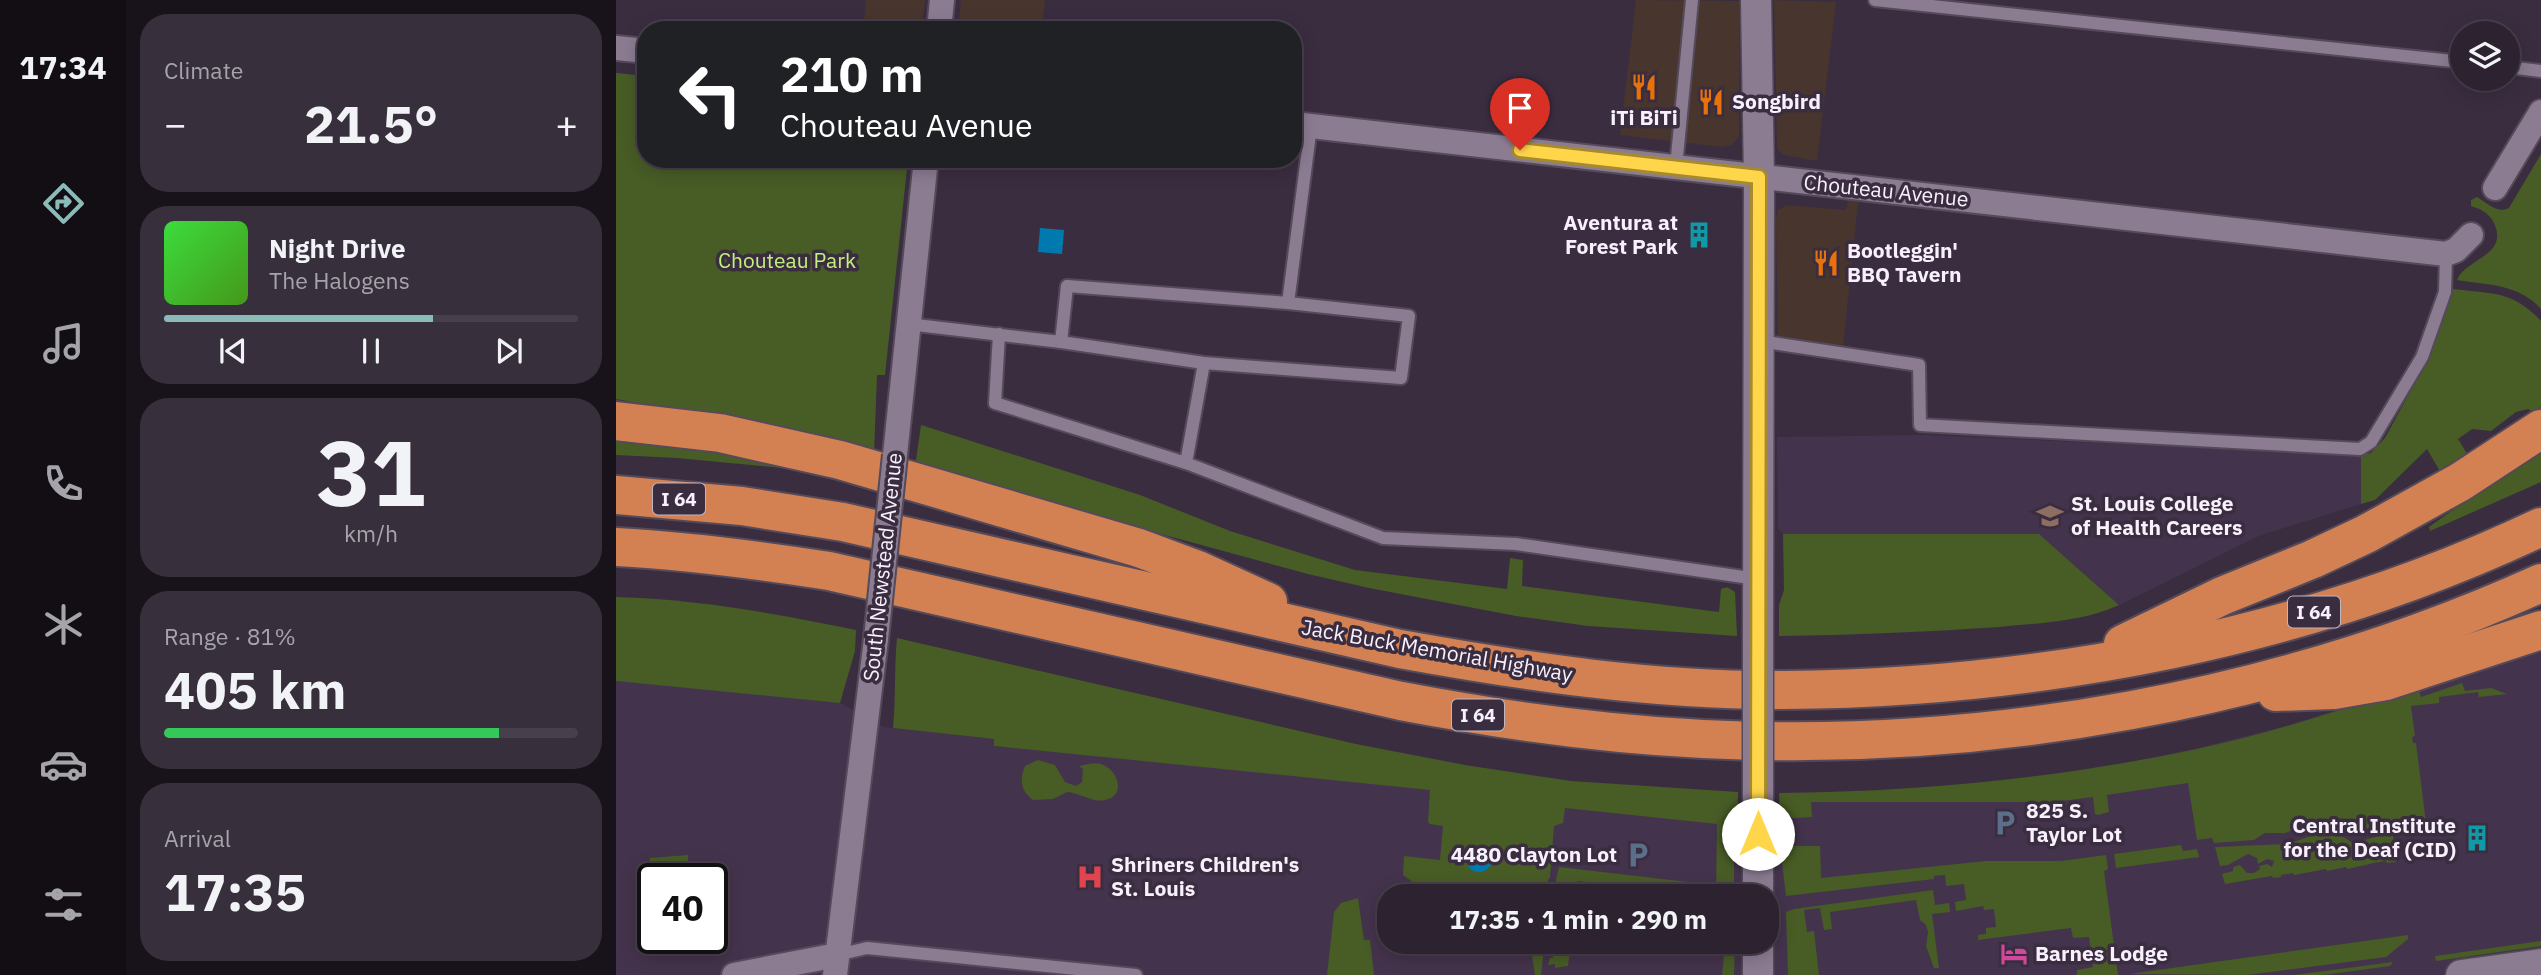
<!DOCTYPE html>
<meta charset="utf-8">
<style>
body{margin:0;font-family:"IBM Plex Sans",sans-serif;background:#382f3c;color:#f1f3f6;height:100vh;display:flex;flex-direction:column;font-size:26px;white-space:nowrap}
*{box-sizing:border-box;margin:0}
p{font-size:23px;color:#a6a4ab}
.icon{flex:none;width:38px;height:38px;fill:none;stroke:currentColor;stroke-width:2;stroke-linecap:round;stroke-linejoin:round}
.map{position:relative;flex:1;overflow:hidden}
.panel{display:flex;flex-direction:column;gap:14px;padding:14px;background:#18131a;width:490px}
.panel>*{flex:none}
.guide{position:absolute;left:21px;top:21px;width:665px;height:147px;border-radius:28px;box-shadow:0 4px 18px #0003,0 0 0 2px #483f4c;background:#202124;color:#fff;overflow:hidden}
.buttons{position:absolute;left:1834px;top:21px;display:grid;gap:14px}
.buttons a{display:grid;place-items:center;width:70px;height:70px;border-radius:50%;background:#2c2230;box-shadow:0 4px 18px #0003,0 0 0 2px #483f4c;font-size:35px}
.speed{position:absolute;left:21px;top:863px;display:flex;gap:14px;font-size:35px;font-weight:700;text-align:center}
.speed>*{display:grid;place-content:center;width:91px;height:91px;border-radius:50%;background:#2c2230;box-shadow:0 4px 18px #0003,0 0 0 2px #483f4c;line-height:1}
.speed .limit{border:4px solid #111;border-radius:10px;background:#fff;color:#111}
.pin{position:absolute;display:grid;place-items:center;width:60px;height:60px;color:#fff;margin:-72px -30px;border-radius:50% 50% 50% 0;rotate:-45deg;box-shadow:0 0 7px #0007}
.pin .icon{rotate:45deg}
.me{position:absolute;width:77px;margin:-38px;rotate:0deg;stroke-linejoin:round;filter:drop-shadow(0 0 5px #0008)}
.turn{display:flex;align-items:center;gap:24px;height:147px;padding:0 28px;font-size:32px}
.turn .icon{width:91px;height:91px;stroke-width:2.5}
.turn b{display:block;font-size:49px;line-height:60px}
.big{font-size:52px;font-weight:700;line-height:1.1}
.panel .card{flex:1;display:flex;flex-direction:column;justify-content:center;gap:10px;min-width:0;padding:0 24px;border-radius:28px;background:#382f3c}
.panel .dial{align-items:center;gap:0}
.dial b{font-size:91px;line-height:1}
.song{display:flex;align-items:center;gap:21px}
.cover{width:84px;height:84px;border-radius:10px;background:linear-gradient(135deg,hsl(120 70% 55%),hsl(100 70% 35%))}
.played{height:7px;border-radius:4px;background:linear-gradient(90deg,#8bbbb9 65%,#483f4c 65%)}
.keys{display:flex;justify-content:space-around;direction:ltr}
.heat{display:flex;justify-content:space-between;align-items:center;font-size:38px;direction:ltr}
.charge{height:10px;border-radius:5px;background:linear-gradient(90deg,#34c759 81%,#483f4c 0)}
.trip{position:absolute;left:761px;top:884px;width:402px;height:70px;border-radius:28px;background:#2c2230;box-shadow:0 4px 18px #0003,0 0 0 2px #483f4c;font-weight:700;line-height:70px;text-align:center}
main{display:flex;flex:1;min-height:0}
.tab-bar{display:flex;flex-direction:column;width:126px;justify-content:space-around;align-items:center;background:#120e13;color:#a6a4ab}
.tab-bar .icon{width:49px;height:49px}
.tab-bar .selected{color:#8bbbb9}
.tab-bar b{font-size:32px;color:#f1f3f6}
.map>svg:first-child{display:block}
.commercial{fill:#48352e}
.built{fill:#44334c;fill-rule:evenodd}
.green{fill:#485c26}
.water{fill:#0079ae}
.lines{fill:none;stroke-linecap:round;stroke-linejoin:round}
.service-casing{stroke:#554a59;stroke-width:16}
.minor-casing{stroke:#554a59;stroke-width:28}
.tertiary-casing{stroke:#554a59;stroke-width:33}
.motorway-casing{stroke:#554a59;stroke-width:42}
.service{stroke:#8b7c92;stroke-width:12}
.minor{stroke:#8b7c92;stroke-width:24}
.tertiary{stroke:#8b7c92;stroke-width:30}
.motorway{stroke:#d38152;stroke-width:38}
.minor-bridge-casing{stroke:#554a59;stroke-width:28;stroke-linecap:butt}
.tertiary-bridge-casing{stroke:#554a59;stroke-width:33;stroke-linecap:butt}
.minor-bridge{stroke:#8b7c92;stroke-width:24}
.tertiary-bridge{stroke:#8b7c92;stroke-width:30}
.route-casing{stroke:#a68a30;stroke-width:18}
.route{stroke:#ffd54a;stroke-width:12}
.labels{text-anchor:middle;stroke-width:7;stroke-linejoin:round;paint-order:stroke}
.shield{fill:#3a2d40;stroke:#bfb6c4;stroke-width:2}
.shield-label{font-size:19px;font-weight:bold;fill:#f8f0fc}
.poi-label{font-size:21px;font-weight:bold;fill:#f8f0fc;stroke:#3a2d40;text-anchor:start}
.street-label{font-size:21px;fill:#f8f0fc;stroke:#3a2d40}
.park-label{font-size:21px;fill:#c3ef7c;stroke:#3a2d40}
</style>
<main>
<nav class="tab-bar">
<b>17:34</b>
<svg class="icon selected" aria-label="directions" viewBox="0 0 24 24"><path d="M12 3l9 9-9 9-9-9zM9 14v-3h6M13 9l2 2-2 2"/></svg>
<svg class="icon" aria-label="music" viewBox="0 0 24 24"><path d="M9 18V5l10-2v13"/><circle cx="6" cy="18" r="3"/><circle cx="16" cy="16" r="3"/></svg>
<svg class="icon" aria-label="phone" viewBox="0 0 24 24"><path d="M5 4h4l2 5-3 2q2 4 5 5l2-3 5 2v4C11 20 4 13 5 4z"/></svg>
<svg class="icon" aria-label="climate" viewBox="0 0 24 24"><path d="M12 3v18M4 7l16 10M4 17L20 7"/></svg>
<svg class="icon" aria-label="car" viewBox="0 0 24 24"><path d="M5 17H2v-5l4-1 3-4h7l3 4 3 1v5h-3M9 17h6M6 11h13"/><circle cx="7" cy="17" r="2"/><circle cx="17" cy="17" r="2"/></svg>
<svg class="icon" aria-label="filters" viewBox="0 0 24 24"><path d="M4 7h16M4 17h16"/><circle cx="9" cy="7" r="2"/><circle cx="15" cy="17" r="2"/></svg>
</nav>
<section class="panel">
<div class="card"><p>Climate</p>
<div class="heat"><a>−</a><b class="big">21.5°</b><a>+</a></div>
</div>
<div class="card">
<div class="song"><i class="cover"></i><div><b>Night Drive</b><p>The Halogens</p></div></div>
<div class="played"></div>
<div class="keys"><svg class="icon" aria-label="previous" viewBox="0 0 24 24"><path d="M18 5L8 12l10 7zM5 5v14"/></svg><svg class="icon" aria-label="pause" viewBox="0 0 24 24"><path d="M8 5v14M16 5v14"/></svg><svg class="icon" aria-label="next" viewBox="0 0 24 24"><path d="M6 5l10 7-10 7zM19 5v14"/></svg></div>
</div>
<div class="card dial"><b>31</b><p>km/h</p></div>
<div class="card"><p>Range · 81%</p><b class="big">405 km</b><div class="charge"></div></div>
<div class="card"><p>Arrival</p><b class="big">17:35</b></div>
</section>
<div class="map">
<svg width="1925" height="975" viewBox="0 0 1925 975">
<rect width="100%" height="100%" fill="#3a2d40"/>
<g class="commercial">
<path d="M250 0H309L306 30H247Z"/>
<path d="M345 0H429L426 30H342Z"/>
<path d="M1020 0 1124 1 1123 136 1116 145 1105 147 1004 135Z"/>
<path d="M1158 0 1220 2 1201 161 1168 155 1161 149Z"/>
<path d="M1232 201 1242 202 1227 346 1162 337 1160 219 1162 210 1171 205 1230 210Z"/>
</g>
<g class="built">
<path d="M1309 435 1745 455V504L1645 535 1503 605 1423 534H1167L1162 528 1161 437Z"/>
<path d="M1925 646V975H0V656L217 699 268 727 379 739 378 746 1113 818 1163 819V793L1296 790 1383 782 1511 763 1582 748 1666 727ZM37 878H96V938H37ZM774 896H1152V942H774Z"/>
</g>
<g class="green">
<path d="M0 73 30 76V159H292L269 375H261L258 454 81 414 0 399Z"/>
<path d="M1925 154V309C1903 284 1872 285 1841 280 1850 258 1893 256 1878 223 1873 213 1865 209 1855 206V200L1861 197C1871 203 1882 214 1893 208Z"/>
<path d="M1837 289C1876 294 1896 290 1925 321V407L1918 413 1912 409 1900 412 1875 431 1856 429 1842 439 1853 457 1825 473 1811 449 1759 500 1745 504V455L1755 453 1769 438 1812 359Z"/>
<path d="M305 425 524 495 614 531 739 570 891 589 894 558 907 560 906 586 1103 612 1105 589 1111 587 1119 592 1121 636 972 626 900 616 753 588 692 574 299 467Z"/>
<path d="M0 435 77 441 178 469 61 458 0 455Z"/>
<path d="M1925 446V482L1814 531 1813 527Z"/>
<path d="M1167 534H1423L1503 605C1467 622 1422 623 1383 627 1309 632 1236 635 1163 636V605L1168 590Z"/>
<path d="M0 597C81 599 161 614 240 630L239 651 224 703 0 681Z"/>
<path d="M281 638 740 744 849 765 955 781 1122 792V813L1118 836V896H1100L1101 824 949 808 947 823 938 826 934 877 926 892 915 886 911 896H816L787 875 788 856 824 860 827 826 814 824 812 822 814 790 378 746V739L277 728C280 698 278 668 281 638Z"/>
<path d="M1846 683 1849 691 1875 688 1891 694 1863 697 1862 692 1823 697V703L1795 706 1799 736 1796 737 1797 743H1800L1811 831 1784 835 1780 832 1768 828 1751 835H1738L1710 827 1692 831 1682 828 1669 833H1649L1638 840 1598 843 1596 838 1581 840 1572 783 1491 795 1493 812 1482 815 1479 814 1477 797 1438 802H1195L1196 817 1164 819 1163 793C1304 792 1443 778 1581 749 1655 733 1729 709 1801 685L1805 697Z"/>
<path d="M422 760 439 765 449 782 460 786 466 782 467 769 463 766C470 765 478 762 485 764 502 769 511 796 489 800 476 803 464 793 451 792L437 799 417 800C405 791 403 780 409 766Z"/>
<path d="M1707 832 1726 836 1738 844 1739 840H1749L1772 833 1777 835 1780 862 1771 863 1770 861C1755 863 1746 866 1731 869L1730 867 1711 871 1710 869 1678 875 1677 873 1665 875V877L1657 878 1656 876 1609 884 1606 874 1617 871V867L1624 865 1631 873H1638L1644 869 1643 866 1651 864 1656 867 1658 861 1651 859 1642 864 1641 858 1632 854 1612 865 1604 866 1599 847 1671 844Z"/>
<path d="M1565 845 1567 851 1581 849 1583 857 1500 868 1498 854Z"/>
<path d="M1164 846H1204L1205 878 1370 861H1445L1490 855 1492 869 1488 871 1502 975H1461V970L1477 967 1473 937 1457 938 1455 928 1362 940V935L1370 934V928L1380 927 1378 909 1368 910 1367 906 1340 911 1339 902 1350 900 1348 884 1330 886 1329 875 1318 876V879L1170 896Z"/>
<path d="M72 855V866L87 878H37V898H34V858Z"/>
<path d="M943 867 1073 882 1072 896H1068V891L961 881 959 896H936Z"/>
<path d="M1317 890 1319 905 1333 903 1334 912 1316 914 1323 968H1318L1310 946 1312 932 1310 925 1304 920 1300 900 1214 912 1216 929 1208 930 1204 908 1188 910 1191 932 1198 931 1203 975H1172L1170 912 1178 909Z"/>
<path d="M742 898 748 940H754L758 975H711L718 912 725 903Z"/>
<path d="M1792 935V939L1770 957 1631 975 1513 974Z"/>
<path d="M1925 941V946L1820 961 1819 956Z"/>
<path d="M914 942H925V947L928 948 925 975H919Z"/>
<path d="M935 942H955L952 966 939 968V964L932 965 934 958H937Z"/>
<path d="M1094 942H1119L1118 975H1106L1109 946 1097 945Z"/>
<path d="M1777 962 1774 966 1708 975H1678Z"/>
</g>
<g class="water">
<path d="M424 228 448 230 446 254 422 252Z"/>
<circle cx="863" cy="859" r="13"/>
</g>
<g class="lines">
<g class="service-casing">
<g id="service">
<path d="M1259 0 1846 62"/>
<path d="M1892 67 1925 71"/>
<path d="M695 126 672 303 793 316 785 378 588 363 570 463 767 538 900 544 1141 579"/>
<path d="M1060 167 1076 0"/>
<path d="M292 324 445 342 451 286 672 303"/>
<path d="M383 334 379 403 570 463"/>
<path d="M1143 341 1303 365 1304 425 1744 449 1755 442 1806 357 1829 292 1830 254"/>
<path d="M445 342 588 363"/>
<path d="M221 955 251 948 520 975"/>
</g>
</g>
<g class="minor-casing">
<g id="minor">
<path d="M323 30 326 0"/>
<path d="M0 48 30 51"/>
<path d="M677 124 1830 254 1840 250 1855 235"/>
<path d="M1879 188 1925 112"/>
<path d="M279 455 310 159"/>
<path d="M118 975 221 955"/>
<path d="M219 975 260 639"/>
</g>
</g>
<g class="tertiary-casing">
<g id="tertiary">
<path d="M1140 0 1143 177 1142 630"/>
<path d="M1142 896V799"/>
<path d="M1142 942V975"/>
<path d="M1845 975 1925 964"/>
</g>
</g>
<g class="motorway-casing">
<g id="motorway">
<path d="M0 421 104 433 224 460 523 548 582 570 652 602"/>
<path d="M0 495 126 506 227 522 784 649C911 672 1039 691 1168 690 1426 688 1691 638 1925 527"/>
<path d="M0 547C72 551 142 560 213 571L785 701C885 720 985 734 1087 739 1371 753 1666 700 1925 583"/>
<path d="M1507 644 1606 596 1697 559 1750 534 1844 482 1925 429"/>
<path d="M1660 692 1718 690 1770 681 1925 630"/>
</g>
</g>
<use href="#service" class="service"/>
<use href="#minor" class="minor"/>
<use href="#tertiary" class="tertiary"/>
<use href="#motorway" class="motorway"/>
<g class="minor-bridge-casing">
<path id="minor-bridge" d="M260 639 279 455"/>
</g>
<g class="tertiary-bridge-casing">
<path id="tertiary-bridge" d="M1142 630V799"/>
</g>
<use href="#minor-bridge" class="minor-bridge"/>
<use href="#tertiary-bridge" class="tertiary-bridge"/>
</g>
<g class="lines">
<g class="route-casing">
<path id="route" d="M904 150 1143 177 1142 834"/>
</g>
<use href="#route" class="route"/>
</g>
<defs>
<g id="restaurant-bare" transform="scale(2.1)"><path d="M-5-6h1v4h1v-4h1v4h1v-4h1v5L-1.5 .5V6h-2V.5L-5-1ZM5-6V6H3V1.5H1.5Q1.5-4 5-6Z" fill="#e8710a" stroke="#3a2d40" stroke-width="2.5" paint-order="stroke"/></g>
<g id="building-bare" transform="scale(2.1)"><path d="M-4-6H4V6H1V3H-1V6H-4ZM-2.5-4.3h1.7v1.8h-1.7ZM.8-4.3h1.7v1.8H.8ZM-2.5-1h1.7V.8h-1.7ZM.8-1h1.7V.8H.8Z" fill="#0f9aa8" stroke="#3a2d40" stroke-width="2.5" paint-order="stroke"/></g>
<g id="university-bare" transform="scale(2.1)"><path d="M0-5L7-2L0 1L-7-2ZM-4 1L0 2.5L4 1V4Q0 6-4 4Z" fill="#8d6e63" stroke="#3a2d40" stroke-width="2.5" paint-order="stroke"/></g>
<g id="parking-bare" transform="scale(2.1)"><path d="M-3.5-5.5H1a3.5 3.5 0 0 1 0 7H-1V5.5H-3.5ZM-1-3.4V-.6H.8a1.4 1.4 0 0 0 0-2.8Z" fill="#5c6f8a" stroke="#3a2d40" stroke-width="2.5" paint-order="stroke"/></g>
<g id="hospital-bare" transform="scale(2.1)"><path d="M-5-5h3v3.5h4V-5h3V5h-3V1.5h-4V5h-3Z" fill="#e0444e" stroke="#3a2d40" stroke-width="2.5" paint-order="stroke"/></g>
<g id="hotel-bare" transform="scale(2.1)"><path d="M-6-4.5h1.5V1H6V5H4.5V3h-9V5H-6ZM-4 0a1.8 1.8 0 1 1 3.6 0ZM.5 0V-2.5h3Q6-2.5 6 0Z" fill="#d1479c" stroke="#3a2d40" stroke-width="2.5" paint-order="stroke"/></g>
</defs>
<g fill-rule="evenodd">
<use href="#restaurant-bare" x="1028" y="87"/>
<use href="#restaurant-bare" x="1095" y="102"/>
<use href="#building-bare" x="1083" y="235"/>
<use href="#restaurant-bare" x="1210" y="263"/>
<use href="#university-bare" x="1434" y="516"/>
<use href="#parking-bare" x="1389" y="823"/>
<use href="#building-bare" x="1861" y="838"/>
<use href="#parking-bare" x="1022" y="855"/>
<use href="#hospital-bare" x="474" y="877"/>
<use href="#hotel-bare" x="1398" y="954"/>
</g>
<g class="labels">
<g class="shield">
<rect x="37" y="483.5" width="52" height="31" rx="5"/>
<rect x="1672" y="596.5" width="52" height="31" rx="5"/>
<rect x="836" y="699.5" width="52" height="31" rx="5"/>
</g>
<g class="shield-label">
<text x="63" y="506">I 64</text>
<text x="1698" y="619">I 64</text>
<text x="862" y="722">I 64</text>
</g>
<g class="poi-label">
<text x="1116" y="109">Songbird</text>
<text x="1028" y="125" text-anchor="middle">iTi BiTi</text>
<text x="1062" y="230" text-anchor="end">Aventura at<tspan x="1062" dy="24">Forest Park</tspan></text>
<text x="1231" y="258">Bootleggin'<tspan x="1231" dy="24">BBQ Tavern</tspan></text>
<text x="1455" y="511">St. Louis College<tspan x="1455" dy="24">of Health Careers</tspan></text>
<text x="1410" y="818">825 S.<tspan x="1410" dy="24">Taylor Lot</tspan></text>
<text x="1840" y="833" text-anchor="end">Central Institute<tspan x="1840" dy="24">for the Deaf (CID)</tspan></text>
<text x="1001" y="862" text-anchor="end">4480 Clayton Lot</text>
<text x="495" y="872">Shriners Children's<tspan x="495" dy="24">St. Louis</tspan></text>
<text x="1419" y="961">Barnes Lodge</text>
</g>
<g class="street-label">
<text transform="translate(1270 191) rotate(6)" y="7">Chouteau Avenue</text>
<text transform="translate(267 567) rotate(-84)" y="7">South Newstead Avenue</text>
<text transform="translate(821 651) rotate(10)" y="7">Jack Buck Memorial Highway</text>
</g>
<g class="park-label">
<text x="171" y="268">Chouteau Park</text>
</g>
</g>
</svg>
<div class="buttons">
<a><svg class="icon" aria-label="layers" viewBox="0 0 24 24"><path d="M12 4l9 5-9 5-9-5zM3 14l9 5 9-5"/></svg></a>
</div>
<div class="speed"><div class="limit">40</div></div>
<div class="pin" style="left:904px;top:150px;background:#d93025"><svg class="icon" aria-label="arrive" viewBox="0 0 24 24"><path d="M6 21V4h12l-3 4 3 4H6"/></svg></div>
<svg class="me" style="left:1142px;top:834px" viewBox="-20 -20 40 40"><circle r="19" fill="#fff"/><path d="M0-13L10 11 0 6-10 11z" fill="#ffd54a"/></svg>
<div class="trip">17:35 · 1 min · 290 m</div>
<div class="guide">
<div class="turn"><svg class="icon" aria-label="left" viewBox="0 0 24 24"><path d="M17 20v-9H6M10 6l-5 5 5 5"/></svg><div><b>210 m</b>Chouteau Avenue</div></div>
</div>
</div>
</main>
